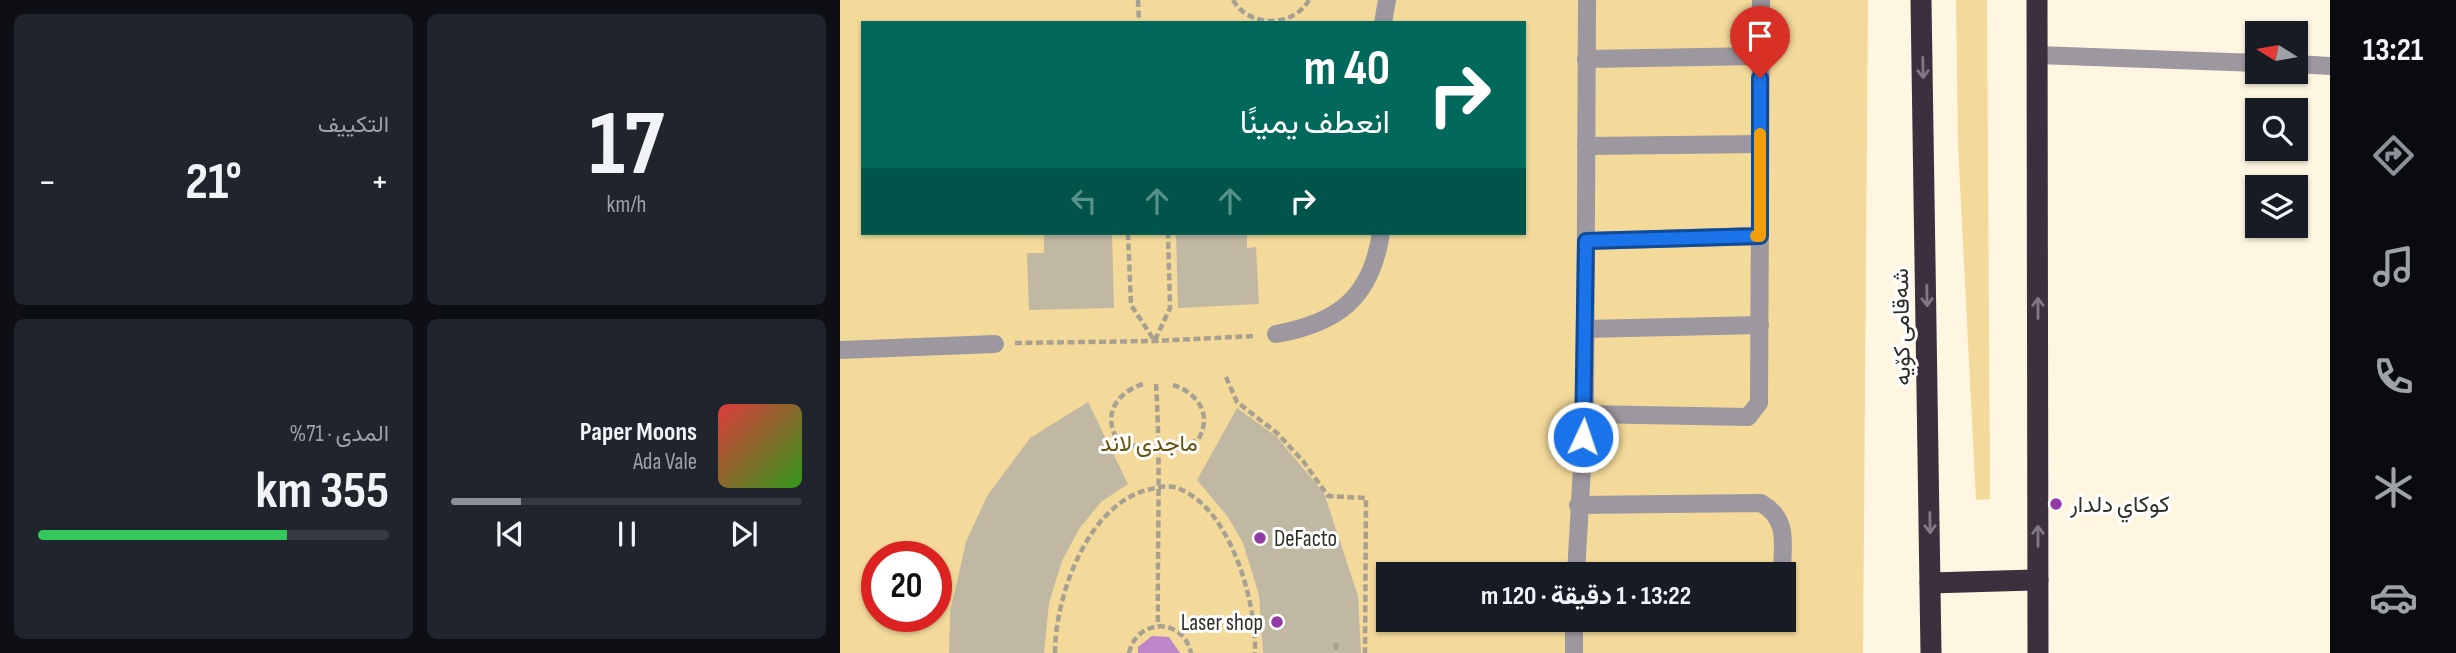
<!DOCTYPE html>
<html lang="ar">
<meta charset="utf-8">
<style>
body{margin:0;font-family:"Sofia Sans Condensed",Vazirmatn,sans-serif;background:#20242c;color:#f1f3f6;direction:rtl;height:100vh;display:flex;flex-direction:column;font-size:26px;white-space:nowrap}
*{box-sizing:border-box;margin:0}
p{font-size:23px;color:#9ea1a6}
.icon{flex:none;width:38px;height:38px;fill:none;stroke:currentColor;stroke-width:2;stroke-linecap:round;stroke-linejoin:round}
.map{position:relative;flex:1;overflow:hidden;direction:ltr}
.side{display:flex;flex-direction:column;gap:14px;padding:14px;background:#0d0f14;width:840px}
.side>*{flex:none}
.top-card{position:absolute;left:21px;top:21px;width:665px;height:214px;border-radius:0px;box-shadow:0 2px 5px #0004;direction:rtl;background:#00695c;color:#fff;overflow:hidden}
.needle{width:46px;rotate:281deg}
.controls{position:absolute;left:1405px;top:21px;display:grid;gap:14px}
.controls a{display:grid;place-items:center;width:63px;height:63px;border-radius:0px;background:#171b24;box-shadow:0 2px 5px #0004;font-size:35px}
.speed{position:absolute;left:21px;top:541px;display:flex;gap:14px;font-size:35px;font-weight:700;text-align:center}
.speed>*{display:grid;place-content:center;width:91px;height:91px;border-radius:50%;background:#171b24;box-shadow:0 2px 5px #0004;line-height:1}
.speed .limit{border:10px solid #d22;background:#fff;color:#111}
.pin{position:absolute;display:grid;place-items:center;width:60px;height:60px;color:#fff;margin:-72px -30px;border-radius:50% 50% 50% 0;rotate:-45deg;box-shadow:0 0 7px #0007}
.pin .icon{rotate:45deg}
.me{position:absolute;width:77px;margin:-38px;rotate:3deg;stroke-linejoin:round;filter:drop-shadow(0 0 5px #0008)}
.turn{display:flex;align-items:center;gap:24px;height:147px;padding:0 21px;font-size:32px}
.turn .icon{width:91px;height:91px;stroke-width:2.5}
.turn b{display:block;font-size:49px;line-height:60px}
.lanes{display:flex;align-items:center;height:66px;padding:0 21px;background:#0003;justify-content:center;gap:35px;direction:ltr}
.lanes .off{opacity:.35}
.big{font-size:52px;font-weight:700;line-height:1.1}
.side .card{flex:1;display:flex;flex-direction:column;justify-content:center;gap:10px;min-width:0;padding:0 24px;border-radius:10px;background:#20242c}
.side .dial{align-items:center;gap:0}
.dial b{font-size:91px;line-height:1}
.song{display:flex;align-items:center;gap:21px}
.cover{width:84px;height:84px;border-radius:10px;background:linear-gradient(135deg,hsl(0 70% 55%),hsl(110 70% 35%))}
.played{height:7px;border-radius:4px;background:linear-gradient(90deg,#8c9099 20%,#363941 20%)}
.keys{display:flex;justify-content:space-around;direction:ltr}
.heat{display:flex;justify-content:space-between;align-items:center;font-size:38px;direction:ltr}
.charge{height:10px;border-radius:5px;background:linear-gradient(90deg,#34c759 71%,#363941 0)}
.side .tiles{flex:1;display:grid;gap:14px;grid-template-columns:repeat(2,1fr)}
.trip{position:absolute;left:536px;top:562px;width:420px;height:70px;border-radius:0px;background:#171b24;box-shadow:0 2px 5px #0004;font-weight:700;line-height:70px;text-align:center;direction:rtl}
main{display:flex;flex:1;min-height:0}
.menu{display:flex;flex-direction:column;width:126px;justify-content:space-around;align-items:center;background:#090b0e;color:#9ea1a6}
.menu .icon{width:49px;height:49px}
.menu .active{color:#8c9099}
.menu b{font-size:32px;color:#f1f3f6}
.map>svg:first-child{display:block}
.green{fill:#f3da9b;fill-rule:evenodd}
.water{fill:#bc86c9}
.building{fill:#c0b8a3}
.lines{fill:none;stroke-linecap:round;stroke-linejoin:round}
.path{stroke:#a8a192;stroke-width:4.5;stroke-dasharray:7 3.5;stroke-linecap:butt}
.minor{stroke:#9d979f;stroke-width:18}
.highway{stroke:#3c303f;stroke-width:21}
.oneway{stroke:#807882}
.route-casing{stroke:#114b97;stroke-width:18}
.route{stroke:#1a73e8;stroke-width:12}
.slow{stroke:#f59e0b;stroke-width:12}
.poi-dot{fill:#923aa6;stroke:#fff;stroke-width:2.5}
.labels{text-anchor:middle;stroke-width:6;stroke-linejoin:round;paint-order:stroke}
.street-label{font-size:23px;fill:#312e26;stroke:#fff}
.park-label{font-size:23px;fill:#67510c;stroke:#fff}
.poi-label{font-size:23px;fill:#312e26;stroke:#fff;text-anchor:start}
</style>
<main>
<nav class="menu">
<b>13:21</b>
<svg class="icon active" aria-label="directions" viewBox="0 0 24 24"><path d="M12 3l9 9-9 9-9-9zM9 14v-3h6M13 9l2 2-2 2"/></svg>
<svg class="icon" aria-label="music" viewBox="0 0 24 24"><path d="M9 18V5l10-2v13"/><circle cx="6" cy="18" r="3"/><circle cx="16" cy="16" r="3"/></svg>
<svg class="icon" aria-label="phone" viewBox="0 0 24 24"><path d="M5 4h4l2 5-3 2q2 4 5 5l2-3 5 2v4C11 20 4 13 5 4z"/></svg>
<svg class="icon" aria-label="climate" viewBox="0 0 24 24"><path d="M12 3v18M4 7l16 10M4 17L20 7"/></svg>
<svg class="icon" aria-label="car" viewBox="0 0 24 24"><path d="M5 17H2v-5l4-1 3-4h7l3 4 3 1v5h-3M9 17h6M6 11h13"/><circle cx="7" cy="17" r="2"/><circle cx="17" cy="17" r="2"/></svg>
</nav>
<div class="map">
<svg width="1490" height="653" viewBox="0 0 1490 653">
<rect width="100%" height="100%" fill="#fff6e1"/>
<g class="green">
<path d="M0 0H1028L1023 653H0ZM23 23H684V233H23ZM37 556H96V616H37ZM548 574H943V620H548Z"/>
<path d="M1116 0H1147L1150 499 1136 500 1118 145Z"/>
</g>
<path class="water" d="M312 636 329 637 340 653H298V647Z"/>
<g class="building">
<path d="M204 233H272L274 308 189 310 187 253H204Z"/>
<path d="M336 233H407V248L416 247 419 304 338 308Z"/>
<path d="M248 402 288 484 261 502 239 529 222 561 209 603 204 653H109L110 613 126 542 147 496 190 438Z"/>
<path d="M397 408 436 436 484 493 518 596 521 653H423L419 595 403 543 388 517 357 480Z"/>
</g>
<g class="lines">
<g class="path">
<path d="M298 0 299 23"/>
<path d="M393 0C409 28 453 28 469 0"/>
<path d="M288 233 291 305 314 340"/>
<path d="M315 340 330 308 328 233"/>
<path d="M175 343 315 341 414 336"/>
<path d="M386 377 397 402 437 433 463 461 488 496 526 498 525 653"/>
<path d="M303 384C278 392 262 413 277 439L309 451"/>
<path d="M316 384C321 464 317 545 318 626"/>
<path d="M330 451 358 440C373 415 358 393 333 385"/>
<path d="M496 643V653"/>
<path d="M215 653C215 596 248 502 311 489 318 487 330 485 337 488 390 506 417 603 415 653"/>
<path d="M289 653C297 618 343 617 351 653"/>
</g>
<g class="minor">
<path d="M543 23 547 0"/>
<path d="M1197 55 1418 63"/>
<path d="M746 59 920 56"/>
<path d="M1456 64 1490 66"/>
<path d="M746 146 920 144"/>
<path d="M746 241 920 236"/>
<path d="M745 329 920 325"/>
<path d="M436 334C498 323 531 298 541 233"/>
<path d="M0 350 155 344"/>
<path d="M745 414 908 417 919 403 921 0"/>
<path d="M738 505 921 503C950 520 942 544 942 574"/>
<path d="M736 574 745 414 747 0"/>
<path d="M734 653V620"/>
</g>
<g class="highway">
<path d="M1081 0 1091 653"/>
<path d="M1197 0 1198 653"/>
<path d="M1090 583 1198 580"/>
</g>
</g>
<defs><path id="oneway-shaft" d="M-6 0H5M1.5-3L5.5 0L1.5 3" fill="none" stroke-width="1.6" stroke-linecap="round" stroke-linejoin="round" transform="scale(1.75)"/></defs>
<g class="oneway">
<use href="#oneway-shaft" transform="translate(1083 68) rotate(89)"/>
<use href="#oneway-shaft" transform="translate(1087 296) rotate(89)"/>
<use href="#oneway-shaft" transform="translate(1198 308) rotate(-90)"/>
<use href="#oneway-shaft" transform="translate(1090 523) rotate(89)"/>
<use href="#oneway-shaft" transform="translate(1198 536) rotate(-90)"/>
</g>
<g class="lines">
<g class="route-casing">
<path id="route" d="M743 437 746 241 920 236V78"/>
</g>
<use href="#route" class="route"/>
<path class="slow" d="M916 236H920V134"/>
</g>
<g class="poi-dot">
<circle cx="1216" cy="504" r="7"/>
<circle cx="420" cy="538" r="7"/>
<circle cx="437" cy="622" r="7"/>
</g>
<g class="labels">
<g class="street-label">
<text transform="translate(1061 327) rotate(-91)" y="8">شەقامی کۆیە</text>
</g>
<g class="park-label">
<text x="309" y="451">ماجدی لاند</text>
</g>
<g class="poi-label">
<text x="1230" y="512">كوكاي دلدار</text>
<text x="434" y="546">DeFacto</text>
<text x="423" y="630" text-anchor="end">Laser shop</text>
</g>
</g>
</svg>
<div class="controls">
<a><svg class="needle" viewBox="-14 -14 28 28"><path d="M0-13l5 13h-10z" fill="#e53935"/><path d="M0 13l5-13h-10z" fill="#9ea1a6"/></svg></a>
<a><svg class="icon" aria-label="search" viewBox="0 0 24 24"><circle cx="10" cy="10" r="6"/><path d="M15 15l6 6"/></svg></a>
<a><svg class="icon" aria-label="layers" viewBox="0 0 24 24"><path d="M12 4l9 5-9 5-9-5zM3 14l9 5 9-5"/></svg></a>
</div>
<div class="speed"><div class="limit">20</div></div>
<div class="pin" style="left:920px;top:78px;background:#d93025"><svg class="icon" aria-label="arrive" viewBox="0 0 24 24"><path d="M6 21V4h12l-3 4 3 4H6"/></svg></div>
<svg class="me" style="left:743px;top:437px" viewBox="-20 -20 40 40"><circle r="17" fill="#1a73e8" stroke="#fff" stroke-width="3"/><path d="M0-11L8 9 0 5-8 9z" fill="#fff"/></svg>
<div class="trip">13:22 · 1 دقيقة · 120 m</div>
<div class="top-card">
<div class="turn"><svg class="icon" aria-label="right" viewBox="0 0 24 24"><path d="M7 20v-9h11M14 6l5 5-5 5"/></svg><div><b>40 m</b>انعطف يمينًا</div></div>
<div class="lanes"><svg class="icon off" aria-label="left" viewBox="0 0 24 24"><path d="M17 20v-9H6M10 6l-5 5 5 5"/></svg><svg class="icon off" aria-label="ahead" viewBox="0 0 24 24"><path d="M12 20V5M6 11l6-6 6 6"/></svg><svg class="icon off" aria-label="ahead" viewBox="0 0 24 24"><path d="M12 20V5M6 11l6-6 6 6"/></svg><svg class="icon" aria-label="right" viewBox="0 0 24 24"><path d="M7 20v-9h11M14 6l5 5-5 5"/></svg></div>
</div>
</div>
<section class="side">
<div class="tiles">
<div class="card dial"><b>17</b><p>km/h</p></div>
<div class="card"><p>التكييف</p>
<div class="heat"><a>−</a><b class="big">21°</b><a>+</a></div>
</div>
<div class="card">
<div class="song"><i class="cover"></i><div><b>Paper Moons</b><p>Ada Vale</p></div></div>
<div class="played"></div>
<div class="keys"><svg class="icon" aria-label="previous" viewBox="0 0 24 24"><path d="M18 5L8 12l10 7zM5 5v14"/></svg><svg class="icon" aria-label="pause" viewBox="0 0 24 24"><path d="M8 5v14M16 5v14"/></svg><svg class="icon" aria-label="next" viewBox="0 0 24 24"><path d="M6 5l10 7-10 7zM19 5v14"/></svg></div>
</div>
<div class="card"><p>المدى · 71%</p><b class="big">355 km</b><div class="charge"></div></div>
</div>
</section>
</main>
